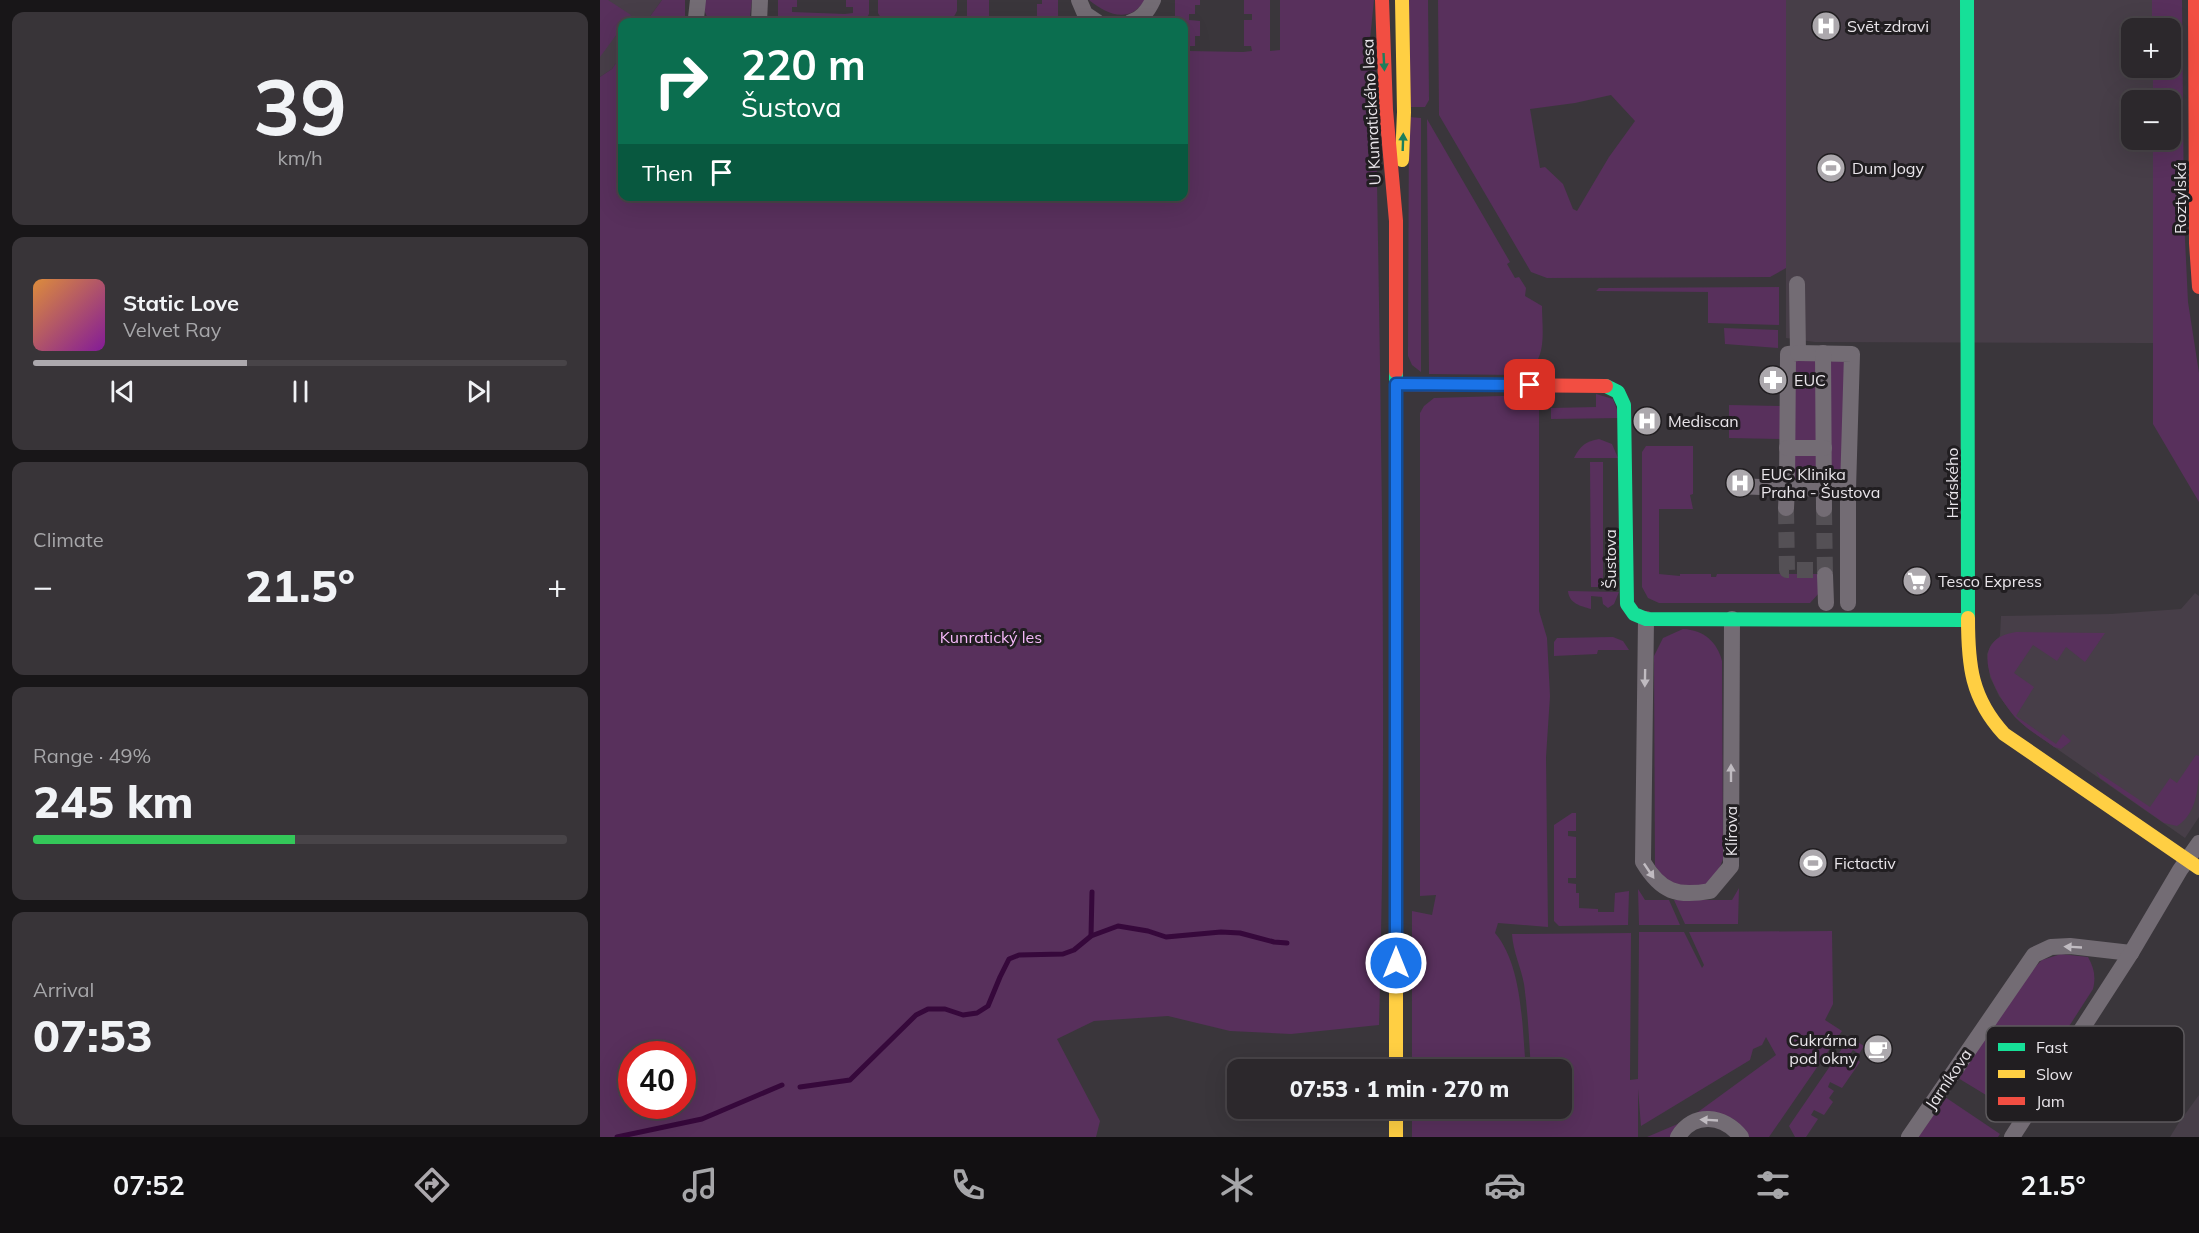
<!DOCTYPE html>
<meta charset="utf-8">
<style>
body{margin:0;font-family:Mulish,sans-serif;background:#383438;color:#f1f3f6;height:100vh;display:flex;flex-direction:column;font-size:22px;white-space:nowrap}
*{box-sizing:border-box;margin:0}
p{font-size:20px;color:#a6a6a9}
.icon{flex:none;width:33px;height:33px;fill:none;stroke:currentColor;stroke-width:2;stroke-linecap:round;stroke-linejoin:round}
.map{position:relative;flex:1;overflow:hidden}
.drawer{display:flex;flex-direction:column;gap:12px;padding:12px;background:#181618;width:600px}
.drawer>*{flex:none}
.guide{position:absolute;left:18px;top:18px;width:570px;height:183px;border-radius:12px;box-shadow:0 6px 24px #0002,0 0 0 2px #484448;background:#0b6e4f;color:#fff;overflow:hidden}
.buttons{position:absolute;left:1521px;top:18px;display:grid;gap:12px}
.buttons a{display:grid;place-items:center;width:60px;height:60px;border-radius:12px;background:#2c282c;box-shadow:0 6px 24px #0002,0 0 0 2px #484448;font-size:30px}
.speed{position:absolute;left:18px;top:1041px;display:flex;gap:12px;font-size:30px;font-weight:700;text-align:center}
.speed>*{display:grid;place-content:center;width:78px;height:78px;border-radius:50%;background:#2c282c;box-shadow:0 6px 24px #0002,0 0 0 2px #484448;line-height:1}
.speed .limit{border:9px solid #d22;background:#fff;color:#111}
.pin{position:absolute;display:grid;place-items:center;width:51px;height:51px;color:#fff;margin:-26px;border-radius:12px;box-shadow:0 3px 9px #0006}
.me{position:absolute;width:66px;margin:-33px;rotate:0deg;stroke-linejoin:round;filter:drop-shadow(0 0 4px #0008)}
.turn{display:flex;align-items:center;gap:21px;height:126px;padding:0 24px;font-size:27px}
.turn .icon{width:78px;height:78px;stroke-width:2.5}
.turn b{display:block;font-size:42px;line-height:51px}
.then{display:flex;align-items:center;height:57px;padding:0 24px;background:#0003;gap:12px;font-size:22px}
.big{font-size:45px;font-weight:800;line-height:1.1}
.drawer .card{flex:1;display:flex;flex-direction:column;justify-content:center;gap:9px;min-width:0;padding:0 21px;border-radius:12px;background:#383438}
.drawer .dial{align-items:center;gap:0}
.dial b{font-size:78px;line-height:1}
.song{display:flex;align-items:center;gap:18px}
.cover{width:72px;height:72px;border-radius:9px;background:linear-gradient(135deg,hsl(30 70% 55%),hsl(290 70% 35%))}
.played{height:6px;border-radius:3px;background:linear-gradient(90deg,#aca8ad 40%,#484448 40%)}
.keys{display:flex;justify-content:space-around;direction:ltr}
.heat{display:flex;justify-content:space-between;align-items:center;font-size:33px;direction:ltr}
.charge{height:9px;border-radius:4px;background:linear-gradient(90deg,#34c759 49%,#484448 0)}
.trip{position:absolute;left:627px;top:1059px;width:345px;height:60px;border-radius:12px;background:#2c282c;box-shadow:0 6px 24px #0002,0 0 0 2px #484448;font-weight:800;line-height:60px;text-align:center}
.menu{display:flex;height:96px;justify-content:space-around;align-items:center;background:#121012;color:#a6a6a9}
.menu .icon{width:42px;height:42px}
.menu .active{color:#aca8ad}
.menu b{font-size:27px;color:#f1f3f6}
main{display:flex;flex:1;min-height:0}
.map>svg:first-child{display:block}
.built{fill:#473e48}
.green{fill:#58305c;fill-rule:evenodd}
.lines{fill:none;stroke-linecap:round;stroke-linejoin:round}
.stream{stroke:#36083b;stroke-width:5}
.street-tunnel{stroke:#545055;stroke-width:16;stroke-dasharray:16 8;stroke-linecap:butt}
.street{stroke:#736c74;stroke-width:16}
.fast{stroke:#16e098;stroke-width:14}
.slow{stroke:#ffcf43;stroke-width:14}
.jam{stroke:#f24e42;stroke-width:14}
.oneway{fill:#1c7f5c}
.oneway2{fill:#c0bbc1}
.route-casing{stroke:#114b97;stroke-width:15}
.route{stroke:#1a73e8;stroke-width:10}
.labels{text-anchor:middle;stroke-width:6;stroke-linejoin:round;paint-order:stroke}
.poi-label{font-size:16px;fill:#e9e5ea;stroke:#211e21;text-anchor:start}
.street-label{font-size:16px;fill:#e9e5ea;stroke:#211e21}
.park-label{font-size:16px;fill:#f7bafb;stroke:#211e21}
.key{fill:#211e21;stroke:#5d5a5d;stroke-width:1.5}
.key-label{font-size:16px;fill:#e9e5ea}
</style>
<main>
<section class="drawer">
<div class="card dial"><b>39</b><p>km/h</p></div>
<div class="card">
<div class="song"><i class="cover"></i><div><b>Static Love</b><p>Velvet Ray</p></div></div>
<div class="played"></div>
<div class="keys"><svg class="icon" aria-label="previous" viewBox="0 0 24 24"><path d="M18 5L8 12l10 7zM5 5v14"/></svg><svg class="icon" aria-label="pause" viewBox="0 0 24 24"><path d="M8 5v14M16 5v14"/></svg><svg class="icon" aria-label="next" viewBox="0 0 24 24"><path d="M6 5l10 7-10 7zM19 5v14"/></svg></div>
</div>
<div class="card"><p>Climate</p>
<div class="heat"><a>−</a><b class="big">21.5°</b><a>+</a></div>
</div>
<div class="card"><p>Range · 49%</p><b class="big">245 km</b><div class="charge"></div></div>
<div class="card"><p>Arrival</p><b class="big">07:53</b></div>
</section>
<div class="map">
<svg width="1599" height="1137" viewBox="0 0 1599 1137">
<rect width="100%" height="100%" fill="#3a363b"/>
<g class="built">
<path d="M0 0H62L46 22H22V55L12 69 0 77Z"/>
<path d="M1186 0H1552V28H1532V68H1553V100H1532V140H1553V343L1215 342 1186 338Z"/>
<path d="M1595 593 1599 596V817L1585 838 1427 728 1415 717 1399 696 1390 677 1387 654 1391 645 1400 636 1401 616 1511 614 1581 609Z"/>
<path d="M1599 1095V1137H1570L1578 1124Z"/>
</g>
<g class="green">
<path d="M0 0H8L31 15 26 22H22V27L0 57Z"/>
<path d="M62 0H85V22H46Z"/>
<path d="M104 0H152L150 16 145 22H109L103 7Z"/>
<path d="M178 0H197V7H192V12L245 14 253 13V7H246V0H269V14L264 22H178Z"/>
<path d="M278 0H357V11L351 22H283L278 13Z"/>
<rect x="367" y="0" width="22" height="22"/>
<path d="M442 0H458V22H437V4H442Z"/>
<path d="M489 0H545C530 24 507 15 489 0Z"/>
<path d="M575 0H600V5H595V14H589V20L600 21V36H595V46H589V51L643 52 652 51 651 46H644V20H652V14H644V0H670V51L680 50V0H774L769 49 775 59C780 381 788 703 779 1025L691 1034 630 1031 568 1016 494 1021 457 1039 500 1121 496 1137H0V77L12 69 22 55V196H584V22H575ZM32 1054H82V1106H32Z"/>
<path d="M809 0H828L829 100 825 107H810Z"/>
<path d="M838 0H1186V268L1170 277 947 278 931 272 839 115ZM1011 95 1035 121 1009 157 977 211 973 209 963 184 945 167 940 168 930 109 975 103Z"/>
<path d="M1552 0H1582L1584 218 1588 302 1599 373V502L1553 424V140H1570V100H1553V68H1570V28H1552Z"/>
<path d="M809 117 821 118V372L812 365 808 356Z"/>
<path d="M827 119 910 262 907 264 915 278 919 277 926 288 925 296 942 306C942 331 949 366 919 375L829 374Z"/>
<path d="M1179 287V325L1108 323V292L996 291 999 288Z"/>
<path d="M1124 328 1178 330V348L1125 344Z"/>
<path d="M1239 357 1245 363V479L1232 484 1229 474V363Z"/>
<path d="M1197 359 1217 360 1219 469 1215 482H1199L1195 478 1194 364Z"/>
<path d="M996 394 1013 399 1020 418 951 419V408L996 407Z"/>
<path d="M939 395V611L947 638 950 696 946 757 948 927 898 923 895 933C923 966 922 1028 926 1069H812V911L832 915 836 895 820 896V413L824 406 834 398Z"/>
<path d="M1129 405 1180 406V439L1129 438Z"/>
<path d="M999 439 1012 444 1018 458H974C980 446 986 441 999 439Z"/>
<path d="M1046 446H1093V494L1090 495 1093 509H1059V574L1080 576V574H1111V577H1116L1117 574H1219L1220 592 1210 603H1059L1048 598 1042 587V452Z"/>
<path d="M990 462H1003V587H991Z"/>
<path d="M968 591 1019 592 1014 604 1008 608 1003 604 1002 597 991 596V609C980 606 969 603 968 591Z"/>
<path d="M1083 629C1104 630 1117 642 1122 661L1123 859 1118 872 1106 886 1071 887 1055 866 1054 656 1063 638Z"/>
<path d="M1416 632 1505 633 1485 662 1466 647 1457 661 1433 645 1414 673 1434 687 1416 716 1456 744 1463 734 1471 741 1461 749 1454 747C1442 738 1428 730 1417 719 1403 705 1377 664 1392 644 1398 636 1406 634 1416 632Z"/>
<path d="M1013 637 1023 641 1029 650H998L997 654 954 656V642L957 638Z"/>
<path d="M1596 755 1599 756C1599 782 1599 812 1577 826L1564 823 1500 778 1496 771 1550 807 1570 778 1577 783Z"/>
<path d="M972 813H976V831H968V836L976 837V878H968V883L976 884V893H979V908L998 909V912H1014L1015 893 1029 891 1028 925 959 926 954 921V825Z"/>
<path d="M1139 888 1138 924H1085L1074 900H1132Z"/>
<path d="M1038 889 1045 900H1069L1080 925H1039Z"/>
<path d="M1232 931 1233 1004 1225 1020 1242 1031 1169 1137H1146L1135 1120 1124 1115 1075 1137H1047L1087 1120 1176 1055 1166 1037 1162 1045 1153 1049 1150 1060 1041 1126 1038 1089V1137H812V1109L962 1108V1070L931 1069C929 1041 928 1012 924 984 921 967 913 952 912 934L1031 933 1030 1080 1038 1079 1039 932H1084L1102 968 1104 965 1089 932Z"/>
<path d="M1461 954 1488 957C1494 968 1496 976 1493 989L1414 1112 1358 1078 1434 968 1442 960Z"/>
<path d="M1250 1037 1264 1046 1259 1054 1253 1050 1250 1054 1260 1062 1242 1088 1230 1082 1228 1087 1234 1091 1229 1098 1233 1102 1224 1115 1214 1110 1211 1115 1218 1119 1206 1137H1195L1189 1126Z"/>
<path d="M1345 1097 1400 1134 1398 1137H1317Z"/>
</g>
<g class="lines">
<g class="stream">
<path d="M491 936 492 892"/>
<path d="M200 1087 250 1080 316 1015 328 1009H345L363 1015 377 1013 388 1006 400 977 409 959 419 955 463 954 474 950 491 936 518 926 548 931 566 937 621 932 640 933 674 942 687 943"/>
<path d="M17 1137 102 1119 182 1085"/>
</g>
<g class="street-tunnel">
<path d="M1186 508 1187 570H1225"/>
<path d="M1224 509 1225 575"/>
</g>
<g class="street">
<path d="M479 0 485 14 497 22"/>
<path d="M98 22 96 18 98 0"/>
<path d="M159 22 160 0"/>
<path d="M531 22C542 19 548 11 553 0"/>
<path d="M1197 284 1198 353 1188 354 1187 488 1248 489"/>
<path d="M1198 353 1252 354 1248 489V603"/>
<path d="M1223 353 1224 509"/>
<path d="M1187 448H1224"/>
<path d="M1135 486 1187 488 1186 508"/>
<path d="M1225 575 1226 603"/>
<path d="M1046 619 1043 862C1061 892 1077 897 1110 891L1131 866 1132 619"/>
<path d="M1078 1137C1093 1111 1124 1115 1141 1137"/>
<path d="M1309 1137 1434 955 1451 947 1470 946 1531 953"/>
<path d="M1412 1137 1531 953 1580 870 1599 843"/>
</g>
<g class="fast">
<path d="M1367 0 1368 618"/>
<path d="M796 372V722"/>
<path d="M1006 386 1018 392 1024 405 1027 604 1034 614 1046 619 1368 620"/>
</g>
<g class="slow">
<path d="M802 0 804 112 802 160"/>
<path d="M1368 618C1368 665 1371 698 1404 734L1599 868"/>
<path d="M796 985V1070"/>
<path d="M796 1108V1137"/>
</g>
<g class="jam">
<path d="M782 0 786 110 796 221V372"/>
<path d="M1595 0 1596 243 1599 287"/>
<path d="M796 384 1006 386"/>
<path d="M796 722V985"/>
</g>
</g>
<defs><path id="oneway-solid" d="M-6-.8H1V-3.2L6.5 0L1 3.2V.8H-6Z" transform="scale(1.5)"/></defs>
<g class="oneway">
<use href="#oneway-solid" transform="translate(784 62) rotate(87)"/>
<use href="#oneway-solid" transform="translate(803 142) rotate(-88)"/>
</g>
<g class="oneway2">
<use href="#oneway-solid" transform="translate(1045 678) rotate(91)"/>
<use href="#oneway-solid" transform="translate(1131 773) rotate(-90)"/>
<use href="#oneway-solid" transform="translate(1049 871) rotate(56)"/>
<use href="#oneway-solid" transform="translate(1473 947) rotate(-177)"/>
<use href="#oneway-solid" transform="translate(1109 1120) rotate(-177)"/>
</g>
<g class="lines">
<g class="route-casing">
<path id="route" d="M796 963V384L930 385"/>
</g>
<use href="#route" class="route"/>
</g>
<defs>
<g id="hospital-disc" transform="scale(1.5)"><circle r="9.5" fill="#aca8ad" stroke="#211e21"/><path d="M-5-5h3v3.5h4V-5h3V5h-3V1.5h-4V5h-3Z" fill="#fff"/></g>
<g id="stadium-disc" transform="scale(1.5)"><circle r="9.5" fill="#aca8ad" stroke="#211e21"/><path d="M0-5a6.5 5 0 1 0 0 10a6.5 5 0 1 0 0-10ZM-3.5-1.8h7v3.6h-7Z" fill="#fff"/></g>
<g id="pharmacy-disc" transform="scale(1.5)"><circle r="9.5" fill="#aca8ad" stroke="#211e21"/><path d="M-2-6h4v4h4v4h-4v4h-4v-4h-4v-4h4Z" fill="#fff"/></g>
<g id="supermarket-disc" transform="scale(1.5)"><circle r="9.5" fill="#aca8ad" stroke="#211e21"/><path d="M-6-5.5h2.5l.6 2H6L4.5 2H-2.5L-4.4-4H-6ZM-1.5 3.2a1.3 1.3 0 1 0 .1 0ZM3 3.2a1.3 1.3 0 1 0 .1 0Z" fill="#fff"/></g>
<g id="cafe-disc" transform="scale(1.5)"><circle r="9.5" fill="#aca8ad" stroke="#211e21"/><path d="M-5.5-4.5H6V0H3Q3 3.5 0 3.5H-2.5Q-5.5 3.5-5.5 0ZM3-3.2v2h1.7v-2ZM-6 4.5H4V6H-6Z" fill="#fff"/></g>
</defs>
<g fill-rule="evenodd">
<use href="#hospital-disc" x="1226" y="26"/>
<use href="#stadium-disc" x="1231" y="168"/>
<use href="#pharmacy-disc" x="1173" y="380"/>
<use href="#hospital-disc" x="1047" y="421"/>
<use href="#hospital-disc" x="1140" y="483"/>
<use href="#supermarket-disc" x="1317" y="581"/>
<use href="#stadium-disc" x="1213" y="863"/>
<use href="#cafe-disc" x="1278" y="1049"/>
</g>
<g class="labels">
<g class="poi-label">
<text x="1247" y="32">Svēt zdravi</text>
<text x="1252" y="174">Dum Jogy</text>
<text x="1194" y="386">EUC</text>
<text x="1068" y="427">Mediscan</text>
<text x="1161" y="480">EUC Klinika<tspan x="1161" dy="18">Praha - Šustova</tspan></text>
<text x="1338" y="587">Tesco Express</text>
<text x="1234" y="869">Fictactiv</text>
<text x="1257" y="1046" text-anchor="end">Cukrárna<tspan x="1257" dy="18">pod okny</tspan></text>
</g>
<g class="street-label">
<text transform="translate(771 112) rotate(-93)" y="6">U Kunratického lesa</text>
<text transform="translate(1580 198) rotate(-90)" y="6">Roztylská</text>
<text transform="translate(1352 483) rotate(-90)" y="6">Hráského</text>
<text transform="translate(1010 559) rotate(-90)" y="6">Šustova</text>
<text transform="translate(1131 831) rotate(-90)" y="6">Klírova</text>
<text transform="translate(1348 1079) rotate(-56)" y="6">Jarníkova</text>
</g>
<g class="park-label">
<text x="391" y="643">Kunratický les</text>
</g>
</g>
<rect x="1386" y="1026" width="198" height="96" rx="9" class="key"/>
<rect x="1398" y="1043" width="27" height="8" fill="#16e098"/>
<rect x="1398" y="1070" width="27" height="8" fill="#ffcf43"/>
<rect x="1398" y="1097" width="27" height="8" fill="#f24e42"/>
<g class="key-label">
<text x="1436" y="1053">Fast</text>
<text x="1436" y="1080">Slow</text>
<text x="1436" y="1107">Jam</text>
</g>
</svg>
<div class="buttons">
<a>+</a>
<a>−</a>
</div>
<div class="speed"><div class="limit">40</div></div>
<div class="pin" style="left:930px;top:385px;background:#d93025"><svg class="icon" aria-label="arrive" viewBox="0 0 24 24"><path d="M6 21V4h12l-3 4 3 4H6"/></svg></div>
<svg class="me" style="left:796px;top:963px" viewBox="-20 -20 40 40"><circle r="17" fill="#1a73e8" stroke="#fff" stroke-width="3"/><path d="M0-11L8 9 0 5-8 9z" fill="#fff"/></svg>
<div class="trip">07:53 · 1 min · 270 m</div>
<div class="guide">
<div class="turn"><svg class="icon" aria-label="right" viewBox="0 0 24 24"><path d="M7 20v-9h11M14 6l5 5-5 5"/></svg><div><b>220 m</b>Šustova</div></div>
<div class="then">Then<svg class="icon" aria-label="arrive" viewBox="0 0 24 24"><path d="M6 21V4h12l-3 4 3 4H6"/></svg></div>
</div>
</div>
</main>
<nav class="menu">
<b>07:52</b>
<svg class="icon active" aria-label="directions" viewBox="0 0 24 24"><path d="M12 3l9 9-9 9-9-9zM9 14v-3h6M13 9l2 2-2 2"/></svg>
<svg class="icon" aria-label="music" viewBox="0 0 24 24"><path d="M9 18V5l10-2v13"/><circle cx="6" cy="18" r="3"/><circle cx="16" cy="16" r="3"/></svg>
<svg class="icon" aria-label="phone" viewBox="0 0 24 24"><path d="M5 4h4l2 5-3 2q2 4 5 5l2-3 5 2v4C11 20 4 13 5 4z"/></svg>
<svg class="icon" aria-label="climate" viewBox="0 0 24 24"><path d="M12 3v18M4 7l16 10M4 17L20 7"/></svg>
<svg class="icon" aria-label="car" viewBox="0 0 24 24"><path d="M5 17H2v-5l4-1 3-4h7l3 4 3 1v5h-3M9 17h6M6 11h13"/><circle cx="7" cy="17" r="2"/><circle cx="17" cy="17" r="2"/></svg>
<svg class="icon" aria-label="filters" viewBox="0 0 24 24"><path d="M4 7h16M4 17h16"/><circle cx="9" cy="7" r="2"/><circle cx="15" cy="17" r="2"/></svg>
<b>21.5°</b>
</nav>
